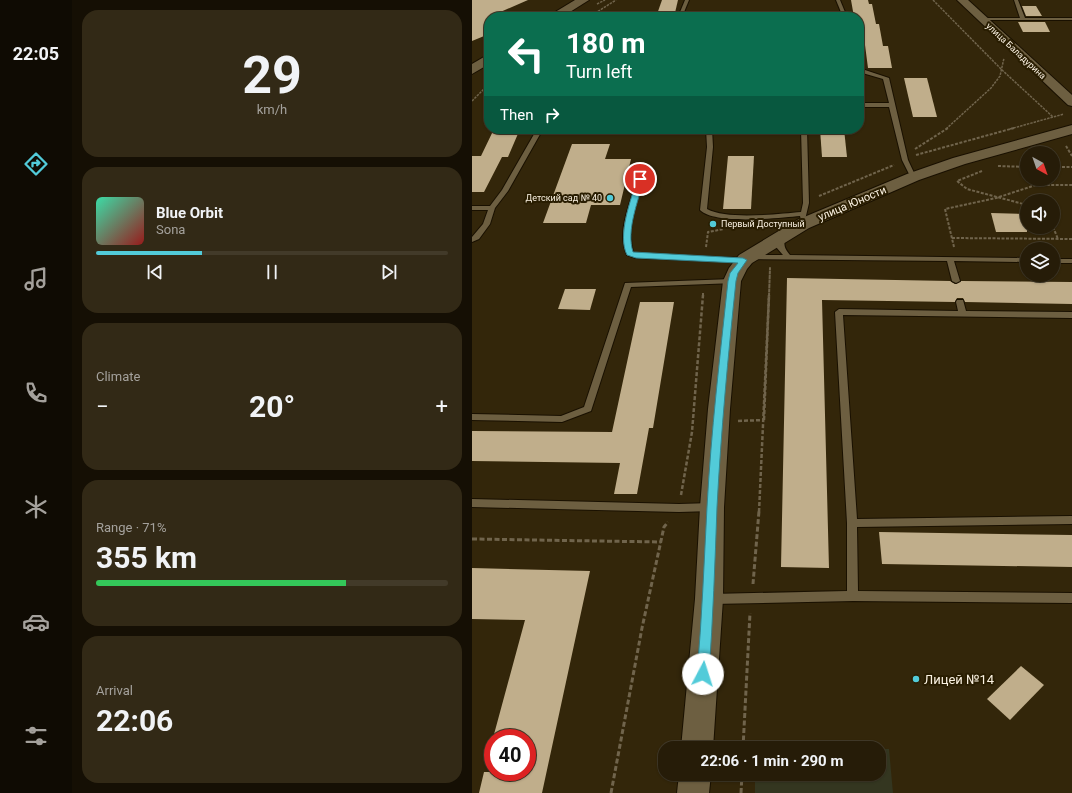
<!DOCTYPE html>
<meta charset="utf-8">
<style>
body{margin:0;font-family:Roboto,sans-serif;background:#322916;color:#f1f3f6;height:100vh;display:flex;flex-direction:column;font-size:15px;white-space:nowrap}
*{box-sizing:border-box;margin:0}
p{font-size:13px;color:#a4a19c}
.icon{flex:none;width:22px;height:22px;fill:none;stroke:currentColor;stroke-width:2;stroke-linecap:round;stroke-linejoin:round}
.map{position:relative;flex:1;overflow:hidden}
.panel{display:flex;flex-direction:column;gap:10px;padding:10px;background:#150f04;width:400px}
.panel>*{flex:none}
.banner{position:absolute;left:12px;top:12px;width:380px;height:122px;border-radius:16px;box-shadow:0 1px 3px #0004,0 0 0 1px #423a29;background:#0b6e4f;color:#fff;overflow:hidden}
.needle{width:26px;rotate:140deg}
.buttons{position:absolute;left:548px;top:146px;display:grid;gap:8px}
.buttons a{display:grid;place-items:center;width:40px;height:40px;border-radius:50%;background:#261c08;box-shadow:0 1px 3px #0004,0 0 0 1px #423a29;font-size:20px}
.speed{position:absolute;left:12px;top:729px;display:flex;gap:8px;font-size:20px;font-weight:700;text-align:center}
.speed>*{display:grid;place-content:center;width:52px;height:52px;border-radius:50%;background:#261c08;box-shadow:0 1px 3px #0004,0 0 0 1px #423a29;line-height:1}
.speed .limit{border:6px solid #d22;background:#fff;color:#111}
.pin{position:absolute;display:grid;place-items:center;width:34px;height:34px;color:#fff;margin:-17px;border:2px solid #fff;border-radius:50%;box-shadow:0 1px 4px #0007}
.me{position:absolute;width:44px;margin:-22px;rotate:5deg;stroke-linejoin:round;filter:drop-shadow(0 0 3px #0008)}
.turn{display:flex;align-items:center;gap:14px;height:84px;padding:0 16px;font-size:18px}
.turn .icon{width:52px;height:52px;stroke-width:2.5}
.turn b{display:block;font-size:28px;line-height:34px}
.then{display:flex;align-items:center;height:38px;padding:0 16px;background:#0003;gap:8px;font-size:15px}
.big{font-size:30px;font-weight:700;line-height:1.1}
.panel .tile{flex:1;display:flex;flex-direction:column;justify-content:center;gap:6px;min-width:0;padding:0 14px;border-radius:16px;background:#322916}
.panel .dial{align-items:center;gap:0}
.dial b{font-size:52px;line-height:1}
.song{display:flex;align-items:center;gap:12px}
.cover{width:48px;height:48px;border-radius:6px;background:linear-gradient(135deg,hsl(160 70% 55%),hsl(0 70% 35%))}
.played{height:4px;border-radius:2px;background:linear-gradient(90deg,#52cbd9 30%,#423a29 30%)}
.keys{display:flex;justify-content:space-around;direction:ltr}
.heat{display:flex;justify-content:space-between;align-items:center;font-size:22px;direction:ltr}
.charge{height:6px;border-radius:3px;background:linear-gradient(90deg,#34c759 71%,#423a29 0)}
.trip{position:absolute;left:186px;top:741px;width:228px;height:40px;border-radius:16px;background:#261c08;box-shadow:0 1px 3px #0004,0 0 0 1px #423a29;font-weight:700;line-height:40px;text-align:center}
main{display:flex;flex:1;min-height:0}
.menu{display:flex;flex-direction:column;width:72px;justify-content:space-around;align-items:center;background:#0f0b03;color:#a4a19c}
.menu .icon{width:28px;height:28px}
.menu .active{color:#52cbd9}
.menu b{font-size:18px;color:#f1f3f6}
.map>svg:first-child{display:block}
.green{fill:#343620}
.building{fill:#c0ae8b}
.lines{fill:none;stroke-linecap:round;stroke-linejoin:round}
.service-casing{stroke:#191000;stroke-width:2}
.minor-casing{stroke:#191000;stroke-width:2}
.tertiary-casing{stroke:#191000;stroke-width:2}
.secondary-casing{stroke:#191000;stroke-width:2}
.path-far3{stroke:#70644c;stroke-width:1.5;stroke-dasharray:2.5 1;stroke-linecap:butt}
.path-far2{stroke:#70644c;stroke-width:2;stroke-dasharray:3 1.5;stroke-linecap:butt}
.path-far1{stroke:#70644c;stroke-width:2.5;stroke-dasharray:4 2;stroke-linecap:butt}
.path{stroke:#70644c;stroke-width:3;stroke-dasharray:5 2.5;stroke-linecap:butt}
.service{fill:#6d5f41;fill-rule:evenodd}
.minor{fill:#6d5f41;fill-rule:evenodd}
.tertiary{fill:#6d5f41;fill-rule:evenodd}
.secondary{fill:#6d5f41;fill-rule:evenodd}
.route{fill:#52cbd9;stroke:#35848d}
.poi-dot{fill:#52cbd9;stroke:#291d01;stroke-width:1.5}
.labels{text-anchor:middle;stroke-width:4;stroke-linejoin:round;paint-order:stroke}
.far-street-label{font-size:9px;fill:#fbf2e2;stroke:#291d01}
.far-poi-label{font-size:9px;fill:#fbf2e2;stroke:#291d01;text-anchor:end}
.street-label{font-size:11px;fill:#fbf2e2;stroke:#291d01}
.near-poi-label{font-size:13px;fill:#fbf2e2;stroke:#291d01;text-anchor:start}
</style>
<main>
<nav class="menu">
<b>22:05</b>
<svg class="icon active" aria-label="directions" viewBox="0 0 24 24"><path d="M12 3l9 9-9 9-9-9zM9 14v-3h6M13 9l2 2-2 2"/></svg>
<svg class="icon" aria-label="music" viewBox="0 0 24 24"><path d="M9 18V5l10-2v13"/><circle cx="6" cy="18" r="3"/><circle cx="16" cy="16" r="3"/></svg>
<svg class="icon" aria-label="phone" viewBox="0 0 24 24"><path d="M5 4h4l2 5-3 2q2 4 5 5l2-3 5 2v4C11 20 4 13 5 4z"/></svg>
<svg class="icon" aria-label="climate" viewBox="0 0 24 24"><path d="M12 3v18M4 7l16 10M4 17L20 7"/></svg>
<svg class="icon" aria-label="car" viewBox="0 0 24 24"><path d="M5 17H2v-5l4-1 3-4h7l3 4 3 1v5h-3M9 17h6M6 11h13"/><circle cx="7" cy="17" r="2"/><circle cx="17" cy="17" r="2"/></svg>
<svg class="icon" aria-label="filters" viewBox="0 0 24 24"><path d="M4 7h16M4 17h16"/><circle cx="9" cy="7" r="2"/><circle cx="15" cy="17" r="2"/></svg>
</nav>
<section class="panel">
<div class="tile dial"><b>29</b><p>km/h</p></div>
<div class="tile">
<div class="song"><i class="cover"></i><div><b>Blue Orbit</b><p>Sona</p></div></div>
<div class="played"></div>
<div class="keys"><svg class="icon" aria-label="previous" viewBox="0 0 24 24"><path d="M18 5L8 12l10 7zM5 5v14"/></svg><svg class="icon" aria-label="pause" viewBox="0 0 24 24"><path d="M8 5v14M16 5v14"/></svg><svg class="icon" aria-label="next" viewBox="0 0 24 24"><path d="M6 5l10 7-10 7zM19 5v14"/></svg></div>
</div>
<div class="tile"><p>Climate</p>
<div class="heat"><a>−</a><b class="big">20°</b><a>+</a></div>
</div>
<div class="tile"><p>Range · 71%</p><b class="big">355 km</b><div class="charge"></div></div>
<div class="tile"><p>Arrival</p><b class="big">22:06</b></div>
</section>
<div class="map">
<svg width="600" height="793" viewBox="0 0 600 793">
<rect width="100%" height="100%" fill="#33260a"/>
<path class="green" d="M407 749H417L421 793H283V774H407Z"/>
<g class="building">
<path d="M0 0H56L17 17V34L0 41Z"/>
<path d="M190 0H206L202 17H184Z"/>
<path d="M379 0H396L397 4H400L404 24H407L411 46H416L420 68H396L393 45H388L387 17H382Z"/>
<path d="M550 6H564L570 16H554Z"/>
<path d="M546 22H573L578 32H551Z"/>
<path d="M432 78H455L465 117H441Z"/>
<path d="M22 129H48L36 157H30L12 192H0V156H9Z"/>
<path d="M348 129H372L375 157H350Z"/>
<path d="M100 144H138L133 159H159L148 205H119L114 223H71Z"/>
<path d="M256 156H282L279 209H251Z"/>
<path d="M519 213 555 214V232H524Z"/>
<path d="M315 278 478 281 483 284 489 281 600 282V304L493 302 491 298H485L483 302 350 300 357 568 309 567Z"/>
<path d="M93 289H124L118 310 86 309Z"/>
<path d="M168 302H202L181 428H177L165 494H142L148 463 0 461V431L140 432Z"/>
<path d="M407 532 600 535V567L410 564Z"/>
<path d="M0 568 118 571 70 793H7L12 772H55V738H21L53 620 0 619Z"/>
<path d="M549 666 572 685 538 720 515 699Z"/>
</g>
<g class="lines">
<g class="service-casing">
<g id="service">
<path d="M213 0H217L210 17H206Z"/>
<path d="M364 0H368L375 17H371Z"/>
<path d="M542 0H546L553 18H600V20H510L508 19 510 18H548Z"/>
<path d="M387 68 417 78 436 160 444 177 443 178H439L430 160 417 107H387V103H417L411 79 387 72Z"/>
<path d="M65 129H71L36 191 23 208 18 224 7 239 0 242V237L11 224 16 210H0V206H18L30 190Z"/>
<path d="M234 129H240L241 147 235 209C255 220 305 214 329 212L331 203 329 129H335L337 203 333 220H329L328 216C306 218 243 225 228 210L235 147Z"/>
<path d="M168 177 171 179C165 203 154 227 161 252L165 254 271 258H274V262L164 258 155 255C144 232 159 202 165 179Z"/>
<path d="M305 235H311C314 246 310 245 318 255L555 258V262L482 261 488 281 484 283 480 281 475 261 275 259V255H311L304 247Z"/>
<rect x="581" y="259" width="19" height="4"/>
<path d="M260 279 264 281 263 283 159 287 119 411 90 422 0 420V414L89 416 112 407 153 283Z"/>
<path d="M485 300H491L494 311 600 312V318L371 315 385 519 600 516V524L385 527 386 591 600 593V603L381 601 239 604 235 602 233 599 235 596 239 594 375 591V523L363 312 367 309 486 311 484 302Z"/>
<path d="M0 499 207 504 240 503 244 504 245 507 244 510 240 511 207 512 0 507Z"/>
</g>
</g>
<g class="minor-casing">
<path id="minor" d="M485 0H496L600 95V106L596 105Z"/>
</g>
<g class="tertiary-casing">
<g id="tertiary">
<path d="M600 125V134L493 164 447 180 337 228 280 263 275 269 269 281 258 409 252 507 251 599 241 748H209L223 599 228 507 236 409 251 281 257 268 267 255 325 220 435 174 481 158Z"/>
<path d="M207 774H239L237 793H205Z"/>
</g>
</g>
<g class="secondary-casing">
<g id="secondary">
<path d="M103 0H117L90 17H75Z"/>
<path d="M17 54V64L0 74V64Z"/>
</g>
</g>
<g class="path-far3">
<path d="M461 0 529 69 581 117"/>
<path d="M125 4 133 0"/>
<path d="M117 17 144 0"/>
<path d="M0 101 17 84"/>
<path d="M474 129 519 88 528 76 532 58"/>
<path d="M538 129 592 114"/>
</g>
<g class="path-far2">
<path d="M594 146 600 156"/>
<path d="M443 149 476 128"/>
<path d="M444 155 542 128"/>
<path d="M526 166 555 167"/>
<path d="M581 167H600"/>
<path d="M510 171 485 181 495 189 555 205"/>
<path d="M347 196 422 165"/>
<path d="M581 227 586 239"/>
<path d="M480 238 600 239"/>
<path d="M234 247 236 232 252 229"/>
<path d="M482 247 473 209 524 198 564 185H600"/>
<path d="M231 296V293"/>
<path d="M297 296 298 268 297 296"/>
</g>
<g class="path-far1">
<path d="M292 420 297 295"/>
<path d="M266 421 292 420"/>
<path d="M209 495 220 432 231 295"/>
<path d="M287 512 297 295"/>
</g>
<g class="path">
<path d="M0 539 189 542"/>
<path d="M281 584 287 511"/>
<path d="M271 748 278 613"/>
<path d="M139 793 170 628 192 527 196 522"/>
<path d="M269 793 270 774"/>
</g>
<use href="#service" class="service"/>
<use href="#minor" class="minor"/>
<use href="#tertiary" class="tertiary"/>
<use href="#secondary" class="secondary"/>
</g>
<path class="route" d="M168 177 172 179C166 202 154 230 161 252L271 258 275 260 266 273 264 281C256 356 249 432 245 507 243 563 241 618 237 674L235 678 231 679 227 678 225 674C230 618 232 563 235 507 239 432 248 356 256 281L258 273 266 263 164 258 155 255C145 235 159 200 165 179Z"/>
<g class="poi-dot">
<circle cx="138" cy="198" r="4"/>
<circle cx="241" cy="224" r="4"/>
<circle cx="444" cy="679" r="4"/>
</g>
<g class="labels">
<g class="far-street-label">
<text transform="translate(544 51) rotate(43)" y="3">улица Баладурина</text>
</g>
<g class="far-poi-label">
<text x="130" y="201">Детский сад № 40</text>
<text x="249" y="227" text-anchor="start">Первый Доступный</text>
</g>
<g class="street-label">
<text transform="translate(380 203) rotate(-23)" y="4">улица Юности</text>
</g>
<g class="near-poi-label">
<text x="452" y="684">Лицей №14</text>
</g>
</g>
</svg>
<div class="buttons">
<a><svg class="needle" viewBox="-14 -14 28 28"><path d="M0-13l5 13h-10z" fill="#e53935"/><path d="M0 13l5-13h-10z" fill="#a4a19c"/></svg></a>
<a><svg class="icon" aria-label="sound" viewBox="0 0 24 24"><path d="M4 9h4l5-4v14l-5-4H4zM17 9q2 3 0 6"/></svg></a>
<a><svg class="icon" aria-label="layers" viewBox="0 0 24 24"><path d="M12 4l9 5-9 5-9-5zM3 14l9 5 9-5"/></svg></a>
</div>
<div class="speed"><div class="limit">40</div></div>
<div class="pin" style="left:168px;top:179px;background:#d93025"><svg class="icon" aria-label="arrive" viewBox="0 0 24 24"><path d="M6 21V4h12l-3 4 3 4H6"/></svg></div>
<svg class="me" style="left:231px;top:674px" viewBox="-20 -20 40 40"><circle r="19" fill="#fff"/><path d="M0-13L10 11 0 6-10 11z" fill="#52cbd9"/></svg>
<div class="trip">22:06 · 1 min · 290 m</div>
<div class="banner">
<div class="turn"><svg class="icon" aria-label="left" viewBox="0 0 24 24"><path d="M17 20v-9H6M10 6l-5 5 5 5"/></svg><div><b>180 m</b>Turn left</div></div>
<div class="then">Then<svg class="icon" aria-label="right" viewBox="0 0 24 24"><path d="M7 20v-9h11M14 6l5 5-5 5"/></svg></div>
</div>
</div>
</main>
